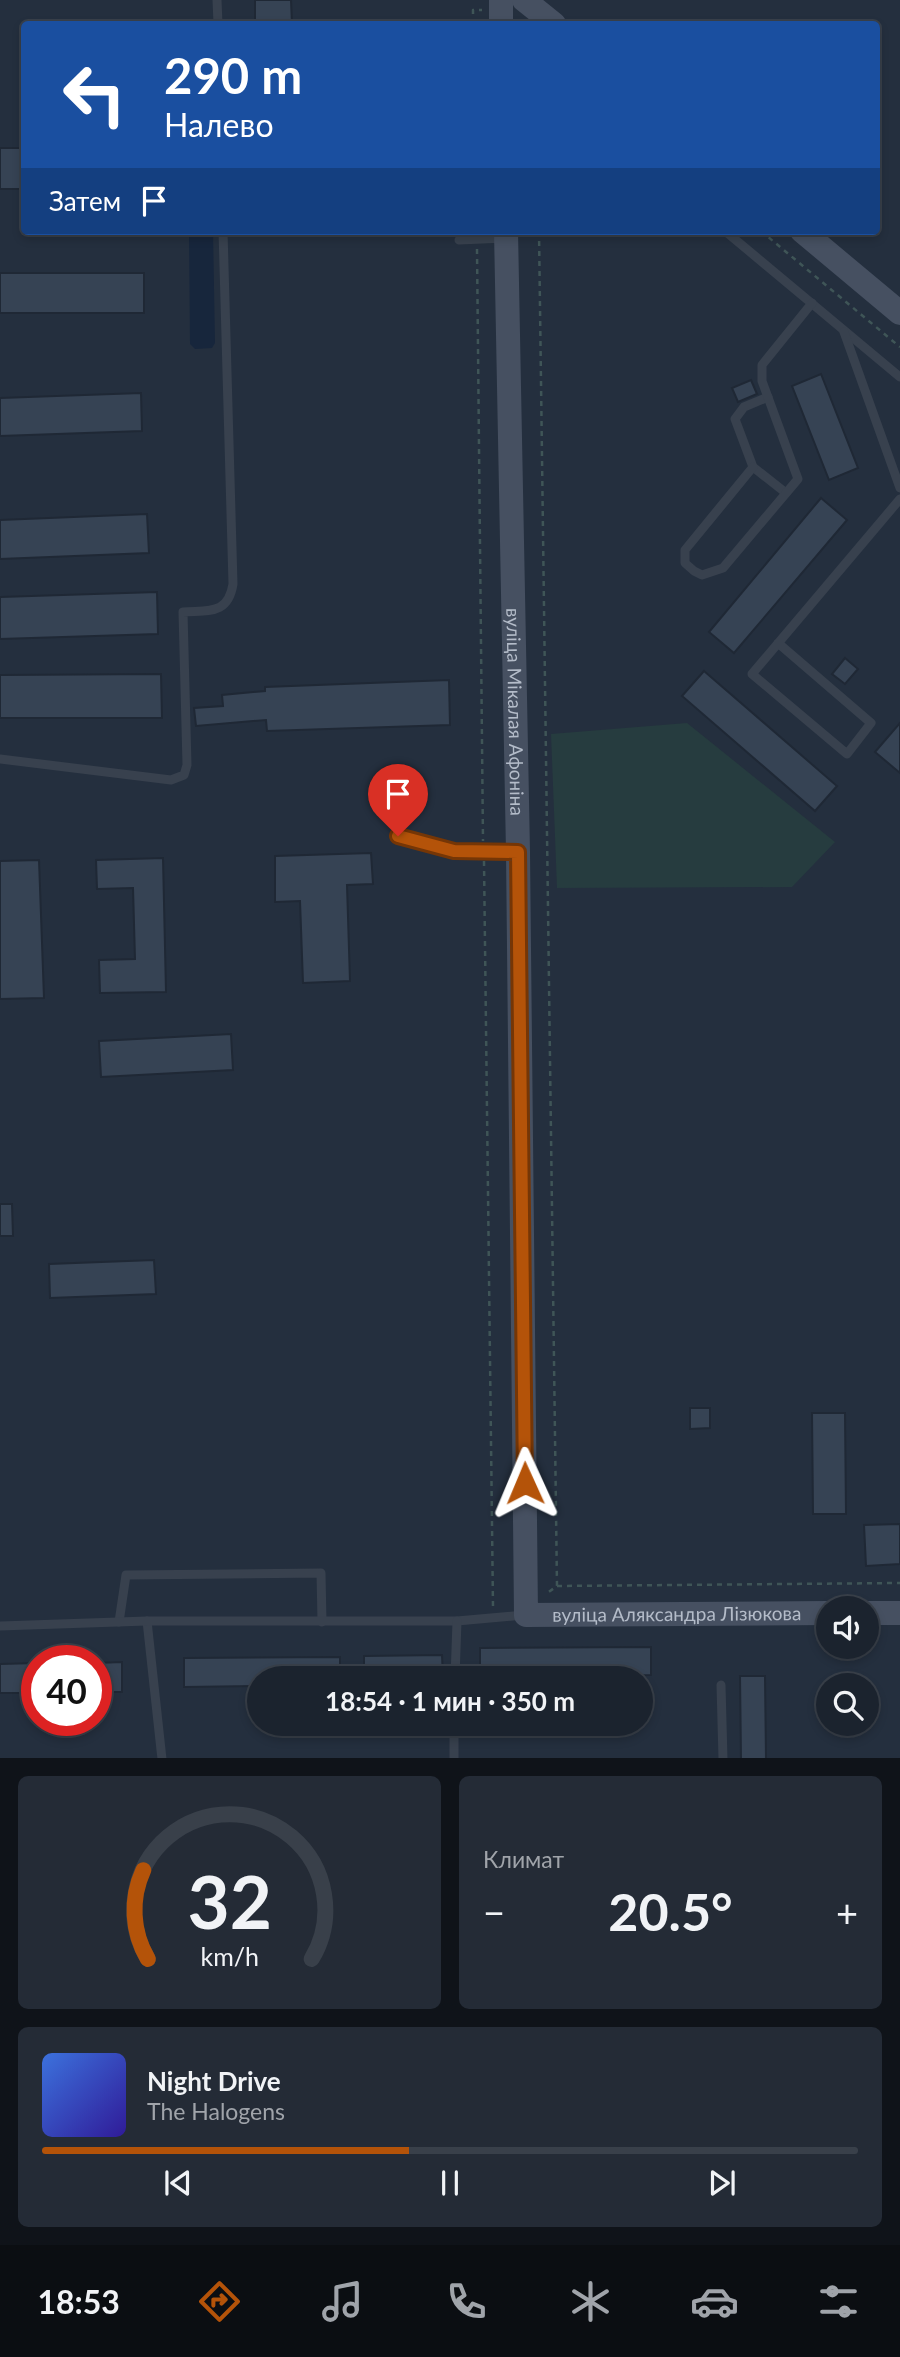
<!DOCTYPE html>
<html lang="ru">
<meta charset="utf-8">
<style>
body{margin:0;font-family:Lato,sans-serif;background:#242b36;color:#f1f3f6;height:100vh;display:flex;flex-direction:column;font-size:26px;white-space:nowrap}
*{box-sizing:border-box;margin:0}
p{font-size:23px;color:#a0a4aa}
.icon{flex:none;width:38px;height:38px;fill:none;stroke:currentColor;stroke-width:2;stroke-linecap:round;stroke-linejoin:round}
.map{position:relative;height:1758px;overflow:hidden}
.panel{display:flex;flex-direction:column;gap:18px;padding:18px;background:#0f1319;flex:1}
.panel>*{flex:none}
.top-card{position:absolute;left:21px;top:21px;width:859px;height:214px;border-radius:7px;box-shadow:0 4px 10px #0003,0 0 0 2px #39404a;background:#1a4fa0;color:#fff;overflow:hidden}
.tools{position:absolute;left:816px;top:1596px;display:grid;gap:14px}
.tools a{display:grid;place-items:center;width:63px;height:63px;border-radius:50%;background:#1b232e;box-shadow:0 4px 10px #0003,0 0 0 2px #39404a;font-size:35px}
.speed{position:absolute;left:21px;top:1645px;display:flex;gap:14px;font-size:35px;font-weight:700;text-align:center}
.speed>*{display:grid;place-content:center;width:91px;height:91px;border-radius:50%;background:#1b232e;box-shadow:0 4px 10px #0003,0 0 0 2px #39404a;line-height:1}
.speed .limit{border:10px solid #d22;background:#fff;color:#111}
.pin{position:absolute;display:grid;place-items:center;width:60px;height:60px;color:#fff;margin:-72px -30px;border-radius:50% 50% 50% 0;rotate:-45deg;box-shadow:0 0 7px #0007}
.pin .icon{rotate:45deg}
.me{position:absolute;width:77px;margin:-38px;rotate:359deg;stroke-linejoin:round;filter:drop-shadow(0 0 5px #0008)}
.turn{display:flex;align-items:center;gap:24px;height:147px;padding:0 28px;font-size:32px}
.turn .icon{width:91px;height:91px;stroke-width:2.5}
.turn b{display:block;font-size:49px;line-height:60px}
.then{display:flex;align-items:center;height:66px;padding:0 28px;background:#0003;gap:14px;font-size:26px}
.big{font-size:52px;font-weight:700;line-height:1.1}
.panel .widget{flex:1;display:flex;flex-direction:column;justify-content:center;gap:10px;min-width:0;padding:0 24px;border-radius:10px;background:#242b36}
.panel .dial{align-items:center;gap:0}
.dial svg{height:182px;overflow:visible;fill:none;stroke:#39404a;stroke-width:7;stroke-linecap:round;text-anchor:middle}
.dial text{fill:#f1f3f6;stroke:none}
.song{display:flex;align-items:center;gap:21px}
.cover{width:84px;height:84px;border-radius:10px;background:linear-gradient(135deg,hsl(220 70% 55%),hsl(250 70% 35%))}
.played{height:7px;border-radius:4px;background:linear-gradient(90deg,#b45309 45%,#39404a 45%)}
.keys{display:flex;justify-content:space-around;direction:ltr}
.heat{display:flex;justify-content:space-between;align-items:center;font-size:38px;direction:ltr}
.panel .tiles{flex:1;display:grid;gap:18px;grid-template-columns:1fr 1fr}
.widget:last-child{grid-column:span 2}
.trip{position:absolute;left:247px;top:1666px;width:406px;height:70px;border-radius:35px;background:#1b232e;box-shadow:0 4px 10px #0003,0 0 0 2px #39404a;font-weight:700;line-height:70px;text-align:center}
.menu{display:flex;height:112px;justify-content:space-around;align-items:center;background:#0b0e12;color:#a0a4aa}
.menu .icon{width:49px;height:49px}
.menu .current{color:#b45309}
.menu b{font-size:32px;color:#f1f3f6}
.map>svg:first-child{display:block}
.green{fill:#263c3f}
.water{fill:#17263c}
.building{fill:#364354;stroke:#1f2835;stroke-width:2}
.lines{fill:none;stroke-linecap:round;stroke-linejoin:round}
.path{stroke:#3f5557;stroke-width:2.5;stroke-dasharray:5 5;stroke-linecap:butt}
.lane{stroke:#38414e;stroke-width:9}
.secondary{stroke:#465061;stroke-width:24}
.route-casing{stroke:#753606;stroke-width:18}
.route{stroke:#b45309;stroke-width:12}
.labels{text-anchor:middle;stroke-width:7;stroke-linejoin:round;paint-order:stroke}
.street-label{font-size:19px;fill:#b4bcc9;stroke:#1d2633}
</style>
<div class="map">
<svg width="900" height="1759" viewBox="0 0 900 1759">
<rect width="100%" height="100%" fill="#242f3e"/>
<path class="green" d="M687 723 835 842 792 887 557 888 551 734Z"/>
<path class="water" d="M189 231H213L215 343 212 348 195 349 190 344Z"/>
<g class="building">
<path d="M255 0H291L292 24H255Z"/>
<rect x="0" y="148" width="24" height="41"/>
<rect x="0" y="273" width="144" height="40"/>
<path d="M821 374 858 468 829 480 792 386Z"/>
<path d="M751 380 757 394 738 402 732 388Z"/>
<path d="M141 393 142 431 0 436V398Z"/>
<path d="M821 498 847 520 734 653 709 632Z"/>
<path d="M147 514 149 553 0 559V520Z"/>
<path d="M157 592 158 634 0 639V597Z"/>
<path d="M845 658 858 669 845 684 832 674Z"/>
<path d="M704 671 837 786 815 811 682 696Z"/>
<path d="M161 674 162 718H0V675Z"/>
<path d="M449 680 450 725 267 731 266 720 196 726 194 708 223 706 222 695 265 691V687Z"/>
<path d="M900 723V773L875 752Z"/>
<path d="M371 853 373 884 347 885 350 981 303 983 300 901 275 902V856Z"/>
<path d="M163 858 166 992 100 993 99 960 135 959 133 888 97 889 96 860Z"/>
<path d="M39 860 44 998 0 999V861Z"/>
<path d="M231 1034 233 1070 101 1077 99 1041Z"/>
<path d="M0 1204H12L13 1236H0Z"/>
<path d="M154 1260 156 1294 50 1298 49 1264Z"/>
<path d="M690 1408H710V1428L690 1429Z"/>
<path d="M812 1413H845L846 1514H813Z"/>
<path d="M900 1524V1564L866 1566 864 1525Z"/>
<path d="M651 1647V1675L480 1676V1648Z"/>
<path d="M442 1655 443 1678H364V1656Z"/>
<path d="M340 1657V1678H259V1686L184 1687V1658Z"/>
<path d="M122 1662V1692H96V1663Z"/>
<path d="M37 1663V1693H0V1664Z"/>
<path d="M740 1676H765L766 1759H741Z"/>
</g>
<g class="lines">
<g class="path">
<path d="M473 24V10H482"/>
<path d="M539 231 557 1586 546 1594"/>
<path d="M761 231 900 347"/>
<path d="M477 249 483 841"/>
<path d="M484 861 493 1607"/>
<path d="M557 1586 900 1583"/>
</g>
<g class="lane">
<path d="M217 0 218 24"/>
<path d="M725 231 900 377"/>
<path d="M459 240 505 238"/>
<path d="M844 332 900 488"/>
<path d="M768 397 744 407 735 419 753 467 786 493"/>
<path d="M753 467 685 550V563L694 571 702 575 723 568 798 479 762 381V365L812 303"/>
<path d="M778 643 871 723 847 754 752 674 900 499"/>
<path d="M0 759 171 780 184 775 187 765 183 612C209 610 228 615 233 584L223 231"/>
<path d="M398 836 454 851 517 852"/>
<path d="M147 1621 162 1759"/>
<path d="M119 1622 126 1575 321 1573 322 1622"/>
<path d="M0 1626 147 1621H457L524 1615"/>
<path d="M455 1678 457 1621"/>
<path d="M721 1685 723 1759"/>
<path d="M454 1759V1724"/>
</g>
<g class="secondary">
<path d="M501 0V24"/>
<path d="M524 0 554 24"/>
<path id="s1" d="M506 231 518 852 526 1615 828 1613"/>
<path d="M802 231 900 313"/>
<path d="M866 1613H900"/>
</g>
</g>
<g class="lines">
<g class="route-casing">
<path id="route" d="M398 836 454 851 518 852 525 1483"/>
</g>
<use href="#route" class="route"/>
</g>
<g class="labels">
<g class="street-label">
<text dy="7" stroke="none"><textPath href="#s1" startOffset="481">вуліца Мікалая Афоніна</textPath></text>
<text dy="7" stroke="none"><textPath href="#s1" startOffset="1535">вуліца Аляксандра Лізюкова</textPath></text>
</g>
</g>
</svg>
<div class="tools">
<a><svg class="icon" aria-label="sound" viewBox="0 0 24 24"><path d="M4 9h4l5-4v14l-5-4H4zM17 9q2 3 0 6"/></svg></a>
<a><svg class="icon" aria-label="search" viewBox="0 0 24 24"><circle cx="10" cy="10" r="6"/><path d="M15 15l6 6"/></svg></a>
</div>
<div class="speed"><div class="limit">40</div></div>
<div class="pin" style="left:398px;top:836px;background:#d93025"><svg class="icon" aria-label="arrive" viewBox="0 0 24 24"><path d="M6 21V4h12l-3 4 3 4H6"/></svg></div>
<svg class="me" style="left:525px;top:1483px" viewBox="-20 -20 40 40"><path d="M0-17L14 15 0 8-14 15z" fill="#b45309" stroke="#fff" stroke-width="4"/></svg>
<div class="trip">18:54 · 1 мин · 350 m</div>
<div class="top-card">
<div class="turn"><svg class="icon" aria-label="left" viewBox="0 0 24 24"><path d="M17 20v-9H6M10 6l-5 5 5 5"/></svg><div><b>290 m</b>Налево</div></div>
<div class="then">Затем<svg class="icon" aria-label="arrive" viewBox="0 0 24 24"><path d="M6 21V4h12l-3 4 3 4H6"/></svg></div>
</div>
</div>
<section class="panel">
<div class="tiles">
<div class="widget dial"><svg viewBox="0 0 100 80">
<path d="M14 69A42 42 0 1 1 86 69"/>
<path d="M14 69A42 42 0 0 1 12 30" stroke="#b45309"/>
<text x="50" y="56" font-size="32" font-weight="700">32</text>
<text x="50" y="72" font-size="11">km/h</text>
</svg></div>
<div class="widget"><p>Климат</p>
<div class="heat"><a>−</a><b class="big">20.5°</b><a>+</a></div>
</div>
<div class="widget">
<div class="song"><i class="cover"></i><div><b>Night Drive</b><p>The Halogens</p></div></div>
<div class="played"></div>
<div class="keys"><svg class="icon" aria-label="previous" viewBox="0 0 24 24"><path d="M18 5L8 12l10 7zM5 5v14"/></svg><svg class="icon" aria-label="pause" viewBox="0 0 24 24"><path d="M8 5v14M16 5v14"/></svg><svg class="icon" aria-label="next" viewBox="0 0 24 24"><path d="M6 5l10 7-10 7zM19 5v14"/></svg></div>
</div>
</div>
</section>
<nav class="menu">
<b>18:53</b>
<svg class="icon current" aria-label="directions" viewBox="0 0 24 24"><path d="M12 3l9 9-9 9-9-9zM9 14v-3h6M13 9l2 2-2 2"/></svg>
<svg class="icon" aria-label="music" viewBox="0 0 24 24"><path d="M9 18V5l10-2v13"/><circle cx="6" cy="18" r="3"/><circle cx="16" cy="16" r="3"/></svg>
<svg class="icon" aria-label="phone" viewBox="0 0 24 24"><path d="M5 4h4l2 5-3 2q2 4 5 5l2-3 5 2v4C11 20 4 13 5 4z"/></svg>
<svg class="icon" aria-label="climate" viewBox="0 0 24 24"><path d="M12 3v18M4 7l16 10M4 17L20 7"/></svg>
<svg class="icon" aria-label="car" viewBox="0 0 24 24"><path d="M5 17H2v-5l4-1 3-4h7l3 4 3 1v5h-3M9 17h6M6 11h13"/><circle cx="7" cy="17" r="2"/><circle cx="17" cy="17" r="2"/></svg>
<svg class="icon" aria-label="filters" viewBox="0 0 24 24"><path d="M4 7h16M4 17h16"/><circle cx="9" cy="7" r="2"/><circle cx="15" cy="17" r="2"/></svg>
</nav>
